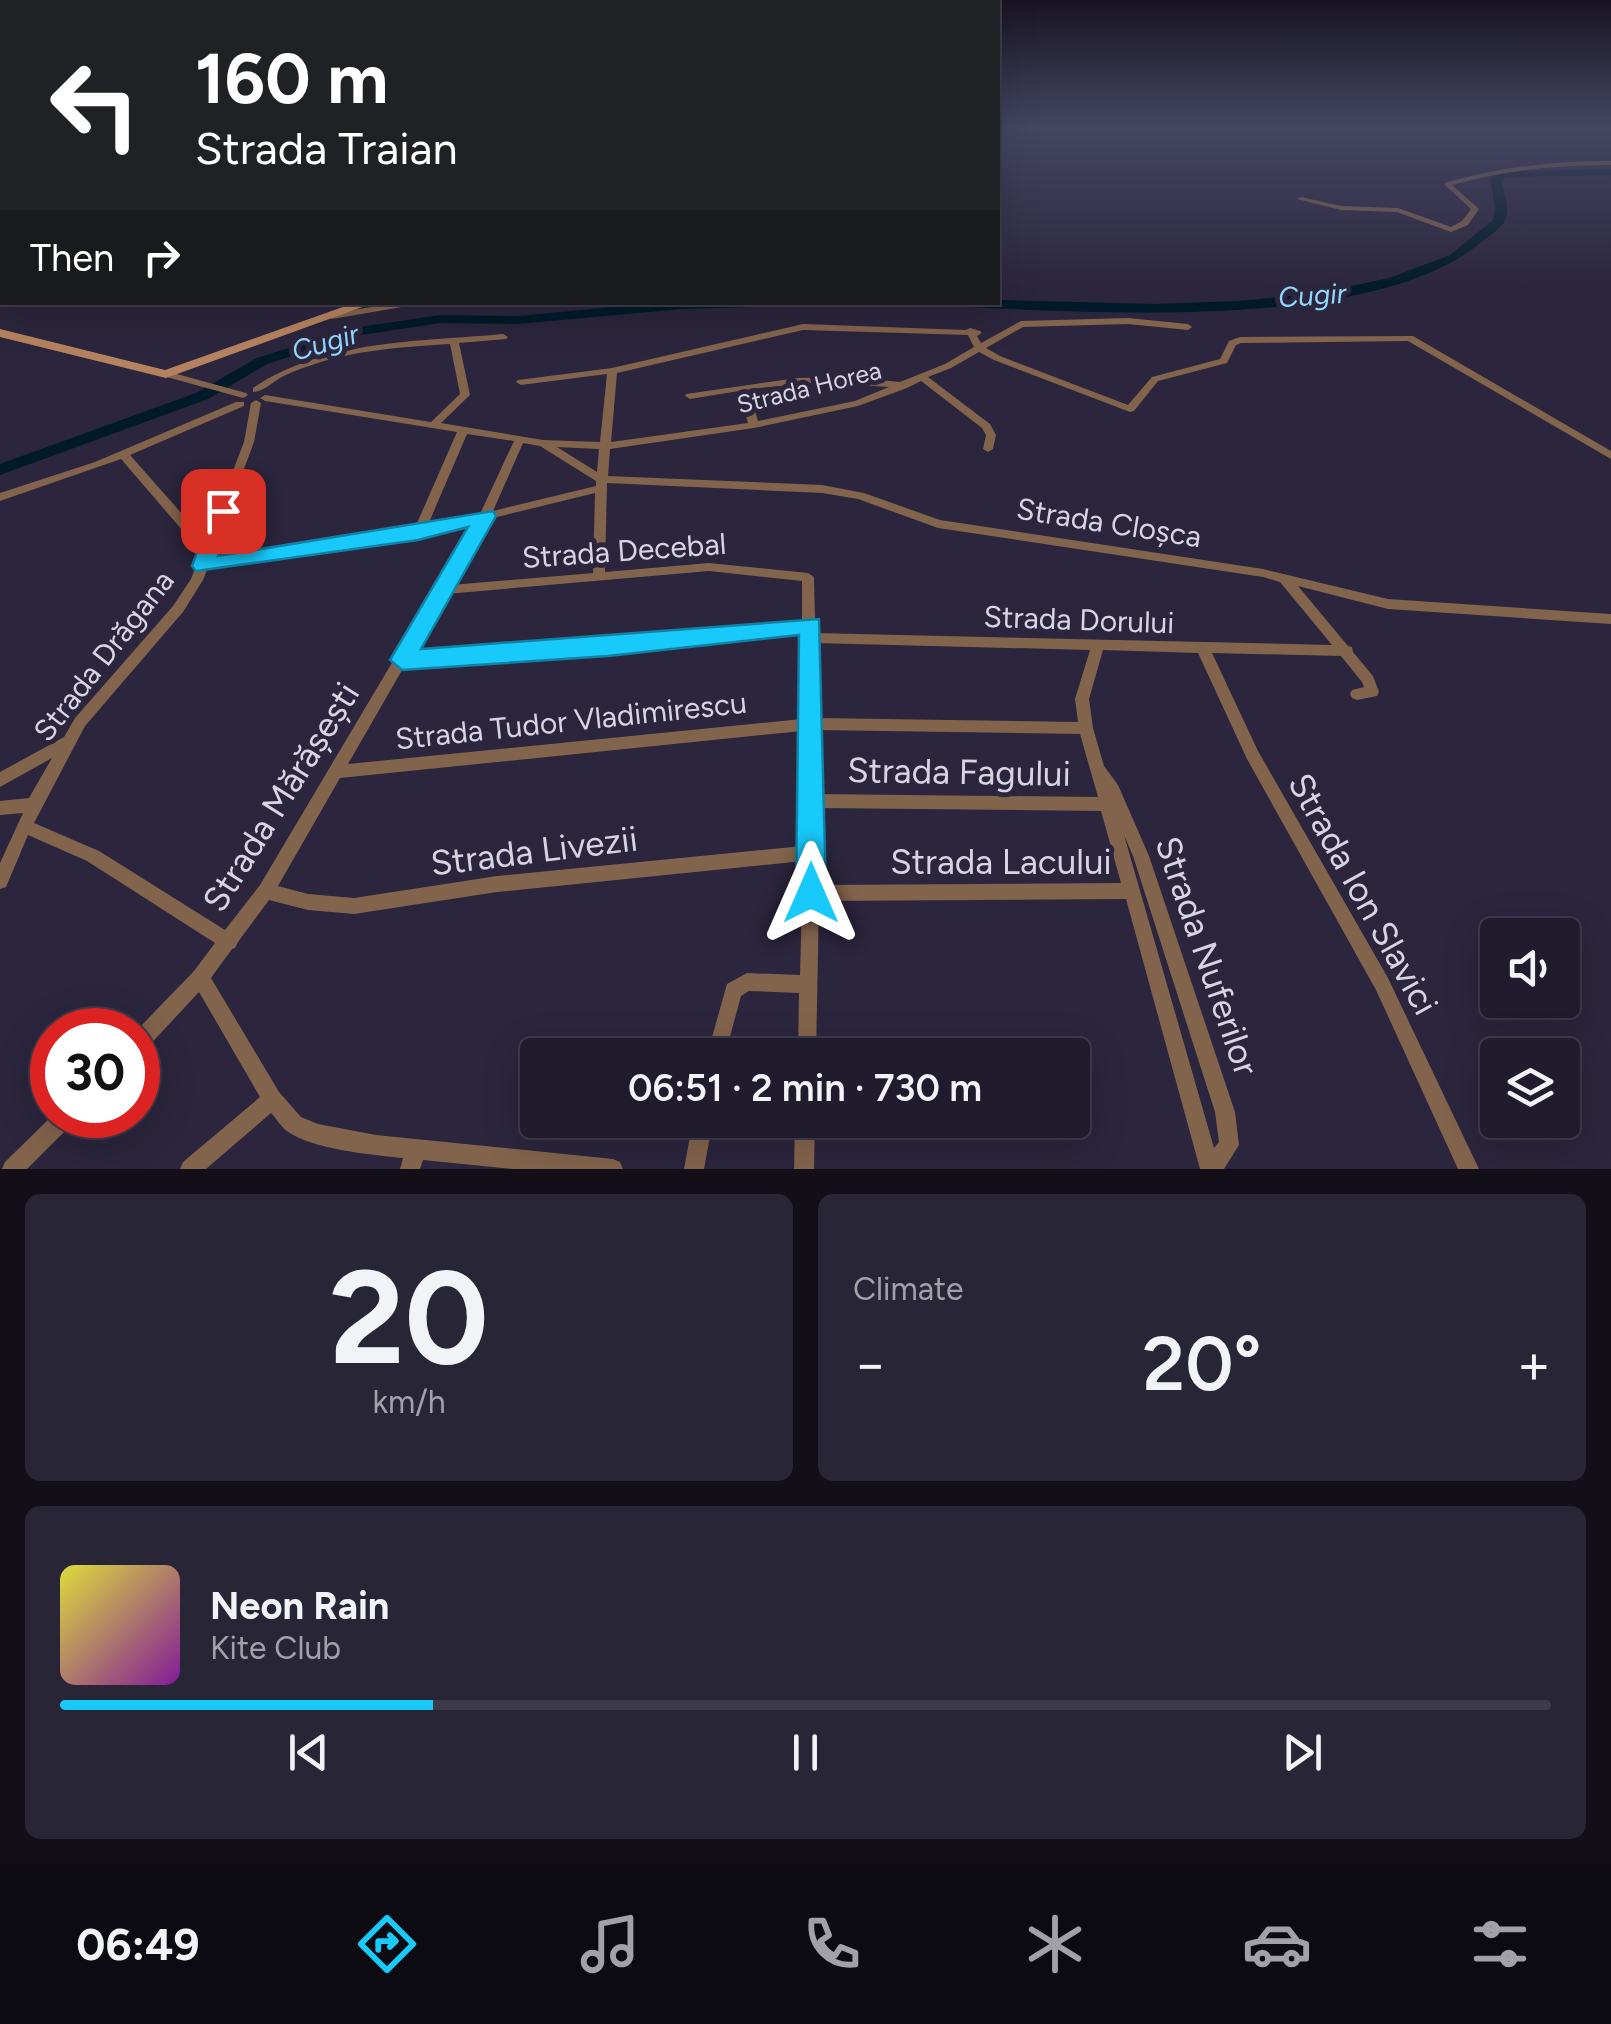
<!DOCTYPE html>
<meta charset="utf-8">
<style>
body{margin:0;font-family:Figtree,sans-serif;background:#282536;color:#f1f3f6;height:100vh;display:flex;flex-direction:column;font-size:38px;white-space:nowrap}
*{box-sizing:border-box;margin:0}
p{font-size:32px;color:#a2a1aa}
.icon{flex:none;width:55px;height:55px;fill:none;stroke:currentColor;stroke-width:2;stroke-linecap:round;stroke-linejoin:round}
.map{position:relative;height:1169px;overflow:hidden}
.details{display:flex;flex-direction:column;gap:25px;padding:25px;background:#120f19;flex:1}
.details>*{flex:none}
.top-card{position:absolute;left:0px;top:0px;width:1000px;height:305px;box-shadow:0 10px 40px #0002,0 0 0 2px #3d3a4a;background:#202124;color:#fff;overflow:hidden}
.controls{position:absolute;left:1480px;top:918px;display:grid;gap:20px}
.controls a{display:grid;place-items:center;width:100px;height:100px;border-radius:10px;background:#201c2e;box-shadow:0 10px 40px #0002,0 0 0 2px #3d3a4a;font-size:50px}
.speed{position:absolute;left:30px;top:1008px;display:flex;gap:20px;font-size:50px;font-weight:700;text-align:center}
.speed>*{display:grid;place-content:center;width:130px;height:130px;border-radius:50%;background:#201c2e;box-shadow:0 10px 40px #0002,0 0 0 2px #3d3a4a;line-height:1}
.speed .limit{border:15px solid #d22;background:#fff;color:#111}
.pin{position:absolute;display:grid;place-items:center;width:85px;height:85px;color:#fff;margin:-42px;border-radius:20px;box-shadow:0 5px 15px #0006}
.me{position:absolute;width:110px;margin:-55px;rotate:0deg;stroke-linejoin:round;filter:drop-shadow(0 0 8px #0008)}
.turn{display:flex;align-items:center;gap:35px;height:210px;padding:0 30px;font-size:45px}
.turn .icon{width:130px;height:130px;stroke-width:2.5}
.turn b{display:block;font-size:70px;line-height:85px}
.then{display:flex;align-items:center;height:95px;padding:0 30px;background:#0003;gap:20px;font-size:38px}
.big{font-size:75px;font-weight:600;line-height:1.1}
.details .widget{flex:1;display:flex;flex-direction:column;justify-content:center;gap:15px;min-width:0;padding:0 35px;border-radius:15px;background:#282536}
.details .dial{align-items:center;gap:0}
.dial b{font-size:130px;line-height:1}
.song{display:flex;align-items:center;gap:30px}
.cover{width:120px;height:120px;border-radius:15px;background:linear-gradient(135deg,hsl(60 70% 55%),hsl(290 70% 35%))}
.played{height:10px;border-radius:5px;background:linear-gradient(90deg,#18cafc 25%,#3d3a4a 25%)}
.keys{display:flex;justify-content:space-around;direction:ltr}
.heat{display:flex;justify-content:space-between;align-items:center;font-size:55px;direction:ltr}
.details .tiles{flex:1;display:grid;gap:25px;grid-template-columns:1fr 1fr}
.widget:last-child{grid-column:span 2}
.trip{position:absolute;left:520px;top:1038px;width:570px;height:100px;border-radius:10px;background:#201c2e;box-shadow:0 10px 40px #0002,0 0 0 2px #3d3a4a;font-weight:600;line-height:100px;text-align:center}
.tab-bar{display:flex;height:160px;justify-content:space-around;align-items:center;background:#0d0b12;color:#a2a1aa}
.tab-bar .icon{width:70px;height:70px}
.tab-bar .current{color:#18cafc}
.tab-bar b{font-size:45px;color:#f1f3f6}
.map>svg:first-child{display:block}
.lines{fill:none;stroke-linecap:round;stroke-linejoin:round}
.river{fill:#001a29;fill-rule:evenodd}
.minor{fill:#82634c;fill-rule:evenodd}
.tertiary{fill:#82634c;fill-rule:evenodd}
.secondary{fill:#b4825e;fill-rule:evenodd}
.route{fill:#18cafc;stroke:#1083a4;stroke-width:2.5}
.labels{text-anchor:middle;stroke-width:10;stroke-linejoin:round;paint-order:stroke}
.far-street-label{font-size:25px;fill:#d7d4e4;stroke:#2b253d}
.far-water-label{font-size:28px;font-style:italic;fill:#91d7fe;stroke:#2b253d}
.street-label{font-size:30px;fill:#d7d4e4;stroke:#2b253d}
.near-street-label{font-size:35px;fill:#d7d4e4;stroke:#2b253d}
</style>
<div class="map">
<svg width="1611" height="1169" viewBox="0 0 1611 1169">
<rect width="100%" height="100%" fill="#2b253d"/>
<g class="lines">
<g class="river">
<path d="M1611 169V175L1505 177 1502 180C1503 191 1510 206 1506 218 1503 228 1487 237 1479 244 1369 333 1086 312 947 306L940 302 998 300 1155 304 1238 301 1319 293 1389 278 1450 255 1493 220 1495 207 1490 179 1498 172Z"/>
<path d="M664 302H800L793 306 682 309 518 324 440 323 355 336 267 364 208 399 0 475V464L196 393 257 358 353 328 440 315 518 316Z"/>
</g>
<g class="minor">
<path d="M1611 161V165C1556 165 1505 170 1452 185L1479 209 1468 225 1451 232 1397 212 1341 210 1297 199 1301 197 1341 206 1398 208 1451 227 1462 221 1471 209 1445 185V183C1500 167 1553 161 1611 161Z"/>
<rect x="0" y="192" width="2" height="5"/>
<path d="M0 289H2V294L0 295Z"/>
<path d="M406 302H431L332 319 328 316 332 313Z"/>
<path d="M1128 318 1188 324 1192 327 1188 330 1128 324 1023 327 986 348 1000 356 1128 405 1152 377 1220 359 1229 341 1240 337 1413 336 1611 451V459L1408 341 1241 343 1236 345 1227 363 1158 381 1134 411 1130 412 994 360 979 352 951 368 928 377 990 424 996 435 993 449 988 452 983 449 986 435 982 428 921 381 907 388 858 406 754 428 610 449 608 476 822 485 864 493 940 520 1263 569 1388 599 1611 614V624L1388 609 1298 586 1348 646 1352 647 1353 652 1373 676 1379 692 1377 696 1357 700 1352 698 1350 694 1352 690 1364 687 1362 682 1341 656 1212 653 1258 751 1388 978 1479 1169H1458L1376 990 1247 759 1198 653 1103 650 1089 699 1093 728 1104 766 1118 785 1149 856 1235 1112 1239 1145 1224 1169H1200L1126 899 819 901 816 1055H798L799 993 749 991 741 996 725 1055H707L727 984 747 973 800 975 803 861 497 892 354 914 308 910 269 900 238 942 235 948 232 949 211 978 279 1092 301 1117 318 1124 376 1135 613 1159 620 1162 623 1169H512L423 1160 420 1169H400L403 1158C372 1155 311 1149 287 1131 281 1127 276 1118 271 1113L206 1169H180L183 1162 260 1097 199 992 145 1050 138 1052 137 1030 194 971 215 943 87 861 28 835 6 887 0 889V863L23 813 0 815V801L29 798 52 758 0 787V772L64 737 75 718 173 606 191 579 201 552 121 459 0 501V493L95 462 236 402H244V406L130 455 206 541 244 442 251 403 256 400 261 403 254 442 210 561 414 530 457 432 265 401 260 398 265 395 431 422 460 394 450 344C403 347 353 350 309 366 299 369 289 373 280 378 270 384 264 391 253 392V388C326 339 418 342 503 334L508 337 506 339 459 343 470 395 441 423 543 440 600 442 607 374 521 385 516 382 518 380 612 368 803 324 966 330 970 328 980 331 982 333 977 336 981 343 1021 321ZM803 330 968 335 974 347 945 364 900 382 849 377 797 378 686 394 685 396 690 399 739 391 748 423 611 442 617 373ZM823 382 889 387 855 401 758 421 749 389ZM467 434 514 441 480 514 427 527ZM523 443 540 446 596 481V486L493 511ZM557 447 599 449 597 472ZM607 483 822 493 858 499 938 528 1263 577 1280 582 1332 645 815 633 818 625 815 621 814 577 808 573 709 563 605 572ZM595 493 593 573 451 585 489 519ZM475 523 260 885 225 930 99 851 34 823 85 726 183 612 203 580 207 570 418 537ZM709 571 802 581V621L608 641 411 654 446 594ZM802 631V719L348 764 405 665 608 651ZM815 643 1090 650 1075 699 1078 722 817 718ZM817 730 1080 734 1098 797 818 794ZM802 731 803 846 497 876 354 898 308 894 278 886 340 778ZM818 808 1101 811 1121 883 819 885ZM1124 835 1133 856 1215 1112 1219 1142 1214 1148Z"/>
<path d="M166 371 246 393 248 395 243 398 163 376V372Z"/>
<path d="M53 1115H77L74 1122 27 1169H2L5 1162Z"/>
<path d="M693 1120H713L704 1169H684Z"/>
<path d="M795 1120H815L814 1169H794Z"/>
</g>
<rect class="tertiary" x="0" y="150" width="2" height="5"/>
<path class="secondary" d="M357 302H376L166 378 0 337V329L165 370Z"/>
</g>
<linearGradient id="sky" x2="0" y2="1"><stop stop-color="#181422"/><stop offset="0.44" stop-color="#444662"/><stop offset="1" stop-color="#444662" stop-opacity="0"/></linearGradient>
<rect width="1611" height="291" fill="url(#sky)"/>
<path class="route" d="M223 504 233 511 218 556 493 511 496 516 421 649 819 619 826 893 822 903 811 907 800 903 796 893 799 635 608 656 402 670 390 660 468 527 418 540 196 571 192 566 212 511Z"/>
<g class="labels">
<g class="far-street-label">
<text transform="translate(809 387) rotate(-14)" y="9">Strada Horea</text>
</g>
<g class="far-water-label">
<text transform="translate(1312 295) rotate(-4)" y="10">Cugir</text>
<text transform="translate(325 342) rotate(-16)" y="10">Cugir</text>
</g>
<g class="street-label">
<text transform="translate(1109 523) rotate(9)" y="10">Strada Cloșca</text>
<text transform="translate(624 551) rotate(-4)" y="10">Strada Decebal</text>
<text transform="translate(1079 620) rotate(2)" y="10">Strada Dorului</text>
<text transform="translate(104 656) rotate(-52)" y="10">Strada Drăgana</text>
<text transform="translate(571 721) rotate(-6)" y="10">Strada Tudor Vladimirescu</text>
</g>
<g class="near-street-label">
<text transform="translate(959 772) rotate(1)" y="12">Strada Fagului</text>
<text transform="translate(281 797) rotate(-58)" y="12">Strada Mărășești</text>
<text transform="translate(534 851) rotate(-7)" y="12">Strada Livezii</text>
<text x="1001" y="874">Strada Lacului</text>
<text transform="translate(1363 894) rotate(61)" y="12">Strada Ion Slavici</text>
<text transform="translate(1207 956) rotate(71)" y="12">Strada Nuferilor</text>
</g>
</g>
</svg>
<div class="controls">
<a><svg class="icon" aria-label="sound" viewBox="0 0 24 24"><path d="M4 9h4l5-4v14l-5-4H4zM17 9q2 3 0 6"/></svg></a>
<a><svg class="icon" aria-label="layers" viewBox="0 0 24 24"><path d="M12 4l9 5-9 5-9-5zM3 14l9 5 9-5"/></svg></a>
</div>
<div class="speed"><div class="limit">30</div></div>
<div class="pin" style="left:223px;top:511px;background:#d93025"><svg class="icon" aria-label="arrive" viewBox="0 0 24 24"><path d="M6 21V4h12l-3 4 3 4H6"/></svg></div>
<svg class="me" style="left:811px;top:893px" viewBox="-20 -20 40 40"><path d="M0-17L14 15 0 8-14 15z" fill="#18cafc" stroke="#fff" stroke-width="4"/></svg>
<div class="trip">06:51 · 2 min · 730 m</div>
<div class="top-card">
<div class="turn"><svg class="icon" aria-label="left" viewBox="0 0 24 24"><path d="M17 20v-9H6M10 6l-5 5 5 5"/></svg><div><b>160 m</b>Strada Traian</div></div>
<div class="then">Then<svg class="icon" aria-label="right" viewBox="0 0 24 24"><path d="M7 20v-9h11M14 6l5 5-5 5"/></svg></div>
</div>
</div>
<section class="details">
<div class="tiles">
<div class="widget dial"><b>20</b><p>km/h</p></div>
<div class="widget"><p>Climate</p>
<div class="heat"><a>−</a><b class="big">20°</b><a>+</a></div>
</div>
<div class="widget">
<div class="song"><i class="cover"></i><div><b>Neon Rain</b><p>Kite Club</p></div></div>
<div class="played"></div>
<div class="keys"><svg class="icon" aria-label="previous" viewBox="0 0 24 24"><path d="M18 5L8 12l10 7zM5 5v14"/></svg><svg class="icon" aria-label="pause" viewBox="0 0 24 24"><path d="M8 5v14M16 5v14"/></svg><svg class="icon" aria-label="next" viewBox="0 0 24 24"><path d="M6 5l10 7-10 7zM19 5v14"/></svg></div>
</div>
</div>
</section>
<nav class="tab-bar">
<b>06:49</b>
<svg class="icon current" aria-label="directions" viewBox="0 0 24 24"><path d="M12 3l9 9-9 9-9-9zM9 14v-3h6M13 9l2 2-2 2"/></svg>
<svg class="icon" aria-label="music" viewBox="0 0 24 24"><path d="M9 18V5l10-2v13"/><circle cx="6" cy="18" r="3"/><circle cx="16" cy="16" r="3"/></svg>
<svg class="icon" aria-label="phone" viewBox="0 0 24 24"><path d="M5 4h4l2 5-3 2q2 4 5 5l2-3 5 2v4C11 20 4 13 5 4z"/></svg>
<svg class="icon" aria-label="climate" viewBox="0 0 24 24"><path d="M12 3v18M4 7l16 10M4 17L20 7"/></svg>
<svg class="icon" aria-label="car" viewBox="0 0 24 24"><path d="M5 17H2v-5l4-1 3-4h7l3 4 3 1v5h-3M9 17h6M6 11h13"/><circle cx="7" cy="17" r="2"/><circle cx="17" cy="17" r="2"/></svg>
<svg class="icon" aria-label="filters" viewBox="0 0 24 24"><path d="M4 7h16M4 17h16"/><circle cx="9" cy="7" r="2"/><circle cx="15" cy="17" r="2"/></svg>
</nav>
